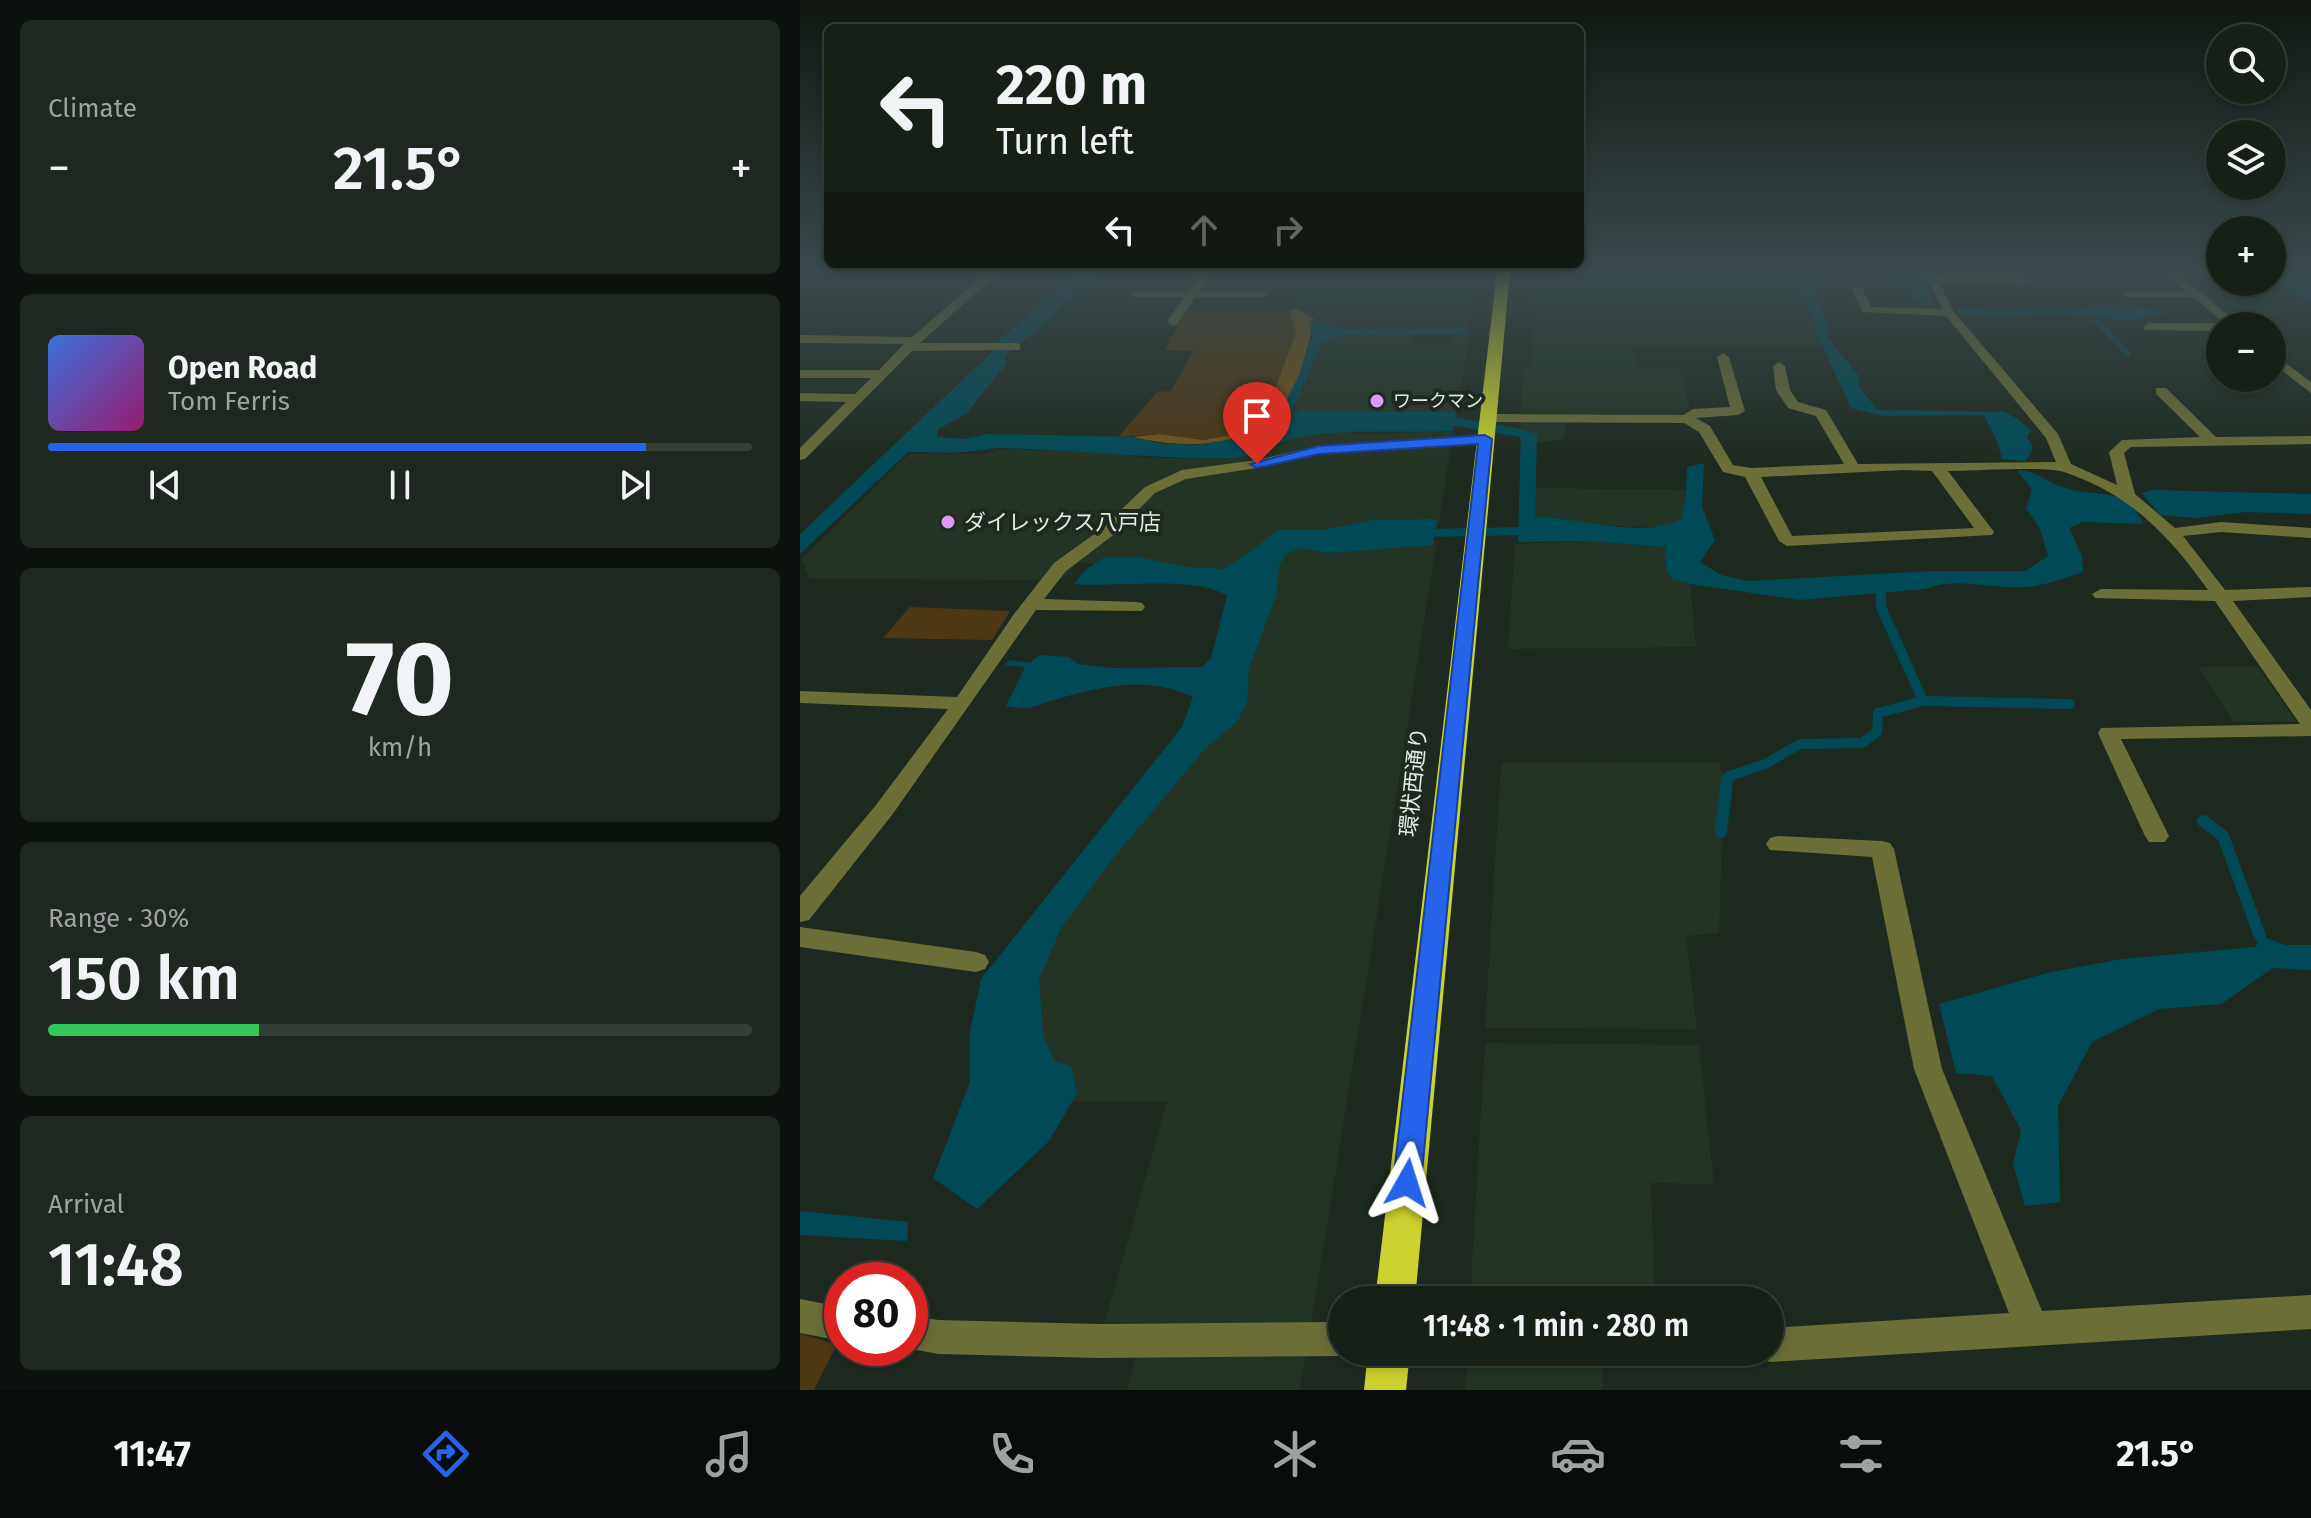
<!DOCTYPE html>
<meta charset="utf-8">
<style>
body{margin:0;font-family:"Fira Sans","Noto Sans JP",sans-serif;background:#1f2820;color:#f1f3f6;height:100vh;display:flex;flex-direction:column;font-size:30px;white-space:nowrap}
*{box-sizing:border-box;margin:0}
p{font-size:26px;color:#9ea3a1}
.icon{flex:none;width:44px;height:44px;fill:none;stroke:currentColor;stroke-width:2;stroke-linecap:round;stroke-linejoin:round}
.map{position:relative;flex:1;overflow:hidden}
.panel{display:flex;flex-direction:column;gap:20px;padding:20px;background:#0c120d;width:800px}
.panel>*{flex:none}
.hud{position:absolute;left:24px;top:24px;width:760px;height:244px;border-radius:12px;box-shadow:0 4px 12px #0003,0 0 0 2px #353e36;background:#162017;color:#f1f3f6;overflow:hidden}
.fabs{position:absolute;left:1406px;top:24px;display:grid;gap:16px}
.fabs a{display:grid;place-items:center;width:80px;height:80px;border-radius:50%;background:#162017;box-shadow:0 4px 12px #0003,0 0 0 2px #353e36;font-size:40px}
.speed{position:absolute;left:24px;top:1262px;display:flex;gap:16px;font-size:40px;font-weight:700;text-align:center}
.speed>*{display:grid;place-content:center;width:104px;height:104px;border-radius:50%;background:#162017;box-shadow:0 4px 12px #0003,0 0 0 2px #353e36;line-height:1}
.speed .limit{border:12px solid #d22;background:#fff;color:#111}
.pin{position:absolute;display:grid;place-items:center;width:68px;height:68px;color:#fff;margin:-82px -34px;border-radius:50% 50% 50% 0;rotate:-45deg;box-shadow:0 0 8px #0007}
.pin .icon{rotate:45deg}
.me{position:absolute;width:88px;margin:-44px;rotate:6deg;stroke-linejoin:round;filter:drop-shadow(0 0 6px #0008)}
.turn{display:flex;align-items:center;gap:28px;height:168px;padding:0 40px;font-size:36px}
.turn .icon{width:104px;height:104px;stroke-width:2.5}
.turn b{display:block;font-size:56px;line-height:68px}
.lanes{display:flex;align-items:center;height:76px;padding:0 40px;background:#0003;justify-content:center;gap:40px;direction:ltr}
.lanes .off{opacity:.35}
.big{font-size:60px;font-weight:600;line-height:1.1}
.panel .card{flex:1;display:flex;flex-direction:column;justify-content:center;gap:12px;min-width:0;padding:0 28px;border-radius:12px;background:#1f2820}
.panel .dial{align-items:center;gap:0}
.dial b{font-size:104px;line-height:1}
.song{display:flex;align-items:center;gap:24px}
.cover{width:96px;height:96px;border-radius:12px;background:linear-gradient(135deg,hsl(220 70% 55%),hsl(320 70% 35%))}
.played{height:8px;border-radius:4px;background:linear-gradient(90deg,#2563eb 85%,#353e36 85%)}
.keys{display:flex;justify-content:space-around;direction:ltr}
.heat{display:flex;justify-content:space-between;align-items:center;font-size:44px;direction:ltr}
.charge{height:12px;border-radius:6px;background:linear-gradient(90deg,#34c759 30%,#353e36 0)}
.trip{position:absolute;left:528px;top:1286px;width:456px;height:80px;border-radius:40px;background:#162017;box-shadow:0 4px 12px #0003,0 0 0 2px #353e36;font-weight:600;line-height:80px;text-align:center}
.tab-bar{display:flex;height:128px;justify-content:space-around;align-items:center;background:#090d09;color:#9ea3a1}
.tab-bar .icon{width:56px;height:56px}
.tab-bar .active{color:#2563eb}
.tab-bar b{font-size:36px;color:#f1f3f6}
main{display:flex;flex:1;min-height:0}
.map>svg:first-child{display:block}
.built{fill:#233424}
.green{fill:#4e3813}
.forest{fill:#775415}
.water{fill:#004a57}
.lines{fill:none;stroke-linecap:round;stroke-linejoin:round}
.stream-far3{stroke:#004a57;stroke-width:6}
.stream-far2{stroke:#004a57;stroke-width:8}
.stream-far1{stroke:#004a57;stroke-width:10}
.stream{stroke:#004a57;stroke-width:12}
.minor{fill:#6b6e37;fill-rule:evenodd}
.highway{fill:#ccd22f;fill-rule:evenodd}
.route{fill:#2563eb;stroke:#184099;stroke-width:2}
.poi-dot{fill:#dc99f5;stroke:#1e2a1f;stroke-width:3}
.labels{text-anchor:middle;stroke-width:8;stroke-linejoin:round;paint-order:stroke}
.far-poi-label{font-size:18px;fill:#e3ebe3;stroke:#1e2a1f;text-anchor:start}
.poi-label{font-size:22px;fill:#e3ebe3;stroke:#1e2a1f;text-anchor:start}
.street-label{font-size:22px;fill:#e3ebe3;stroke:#1e2a1f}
</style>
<main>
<section class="panel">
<div class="card"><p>Climate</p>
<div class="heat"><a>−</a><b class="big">21.5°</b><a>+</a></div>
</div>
<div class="card">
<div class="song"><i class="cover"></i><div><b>Open Road</b><p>Tom Ferris</p></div></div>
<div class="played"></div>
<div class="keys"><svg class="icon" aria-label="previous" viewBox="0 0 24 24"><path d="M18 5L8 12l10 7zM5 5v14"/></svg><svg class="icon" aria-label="pause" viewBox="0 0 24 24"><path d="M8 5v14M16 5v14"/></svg><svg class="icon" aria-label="next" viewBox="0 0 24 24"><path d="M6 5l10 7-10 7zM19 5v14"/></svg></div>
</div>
<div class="card dial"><b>70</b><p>km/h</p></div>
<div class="card"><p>Range · 30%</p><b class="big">150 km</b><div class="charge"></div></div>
<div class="card"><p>Arrival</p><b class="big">11:48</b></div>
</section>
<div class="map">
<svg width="1511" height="1390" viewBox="0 0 1511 1390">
<rect width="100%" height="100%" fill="#1e2a1f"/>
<g class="built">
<path d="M512 272H678L666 330 554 329 537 328 515 320 498 308Z"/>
<path d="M737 272H995L1018 336 1026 348 829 346 839 368 880 367 890 409 875 415 720 413 724 369 731 364Z"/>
<path d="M553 333H615L610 346H653V334H670L656 412 492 411 513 357 523 341 532 335Z"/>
<path d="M766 420 764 439 736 443V434L721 430 720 421Z"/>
<path d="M535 431 566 434 653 431 639 525 481 537 430 573 278 563 261 580 10 579 1 559 109 454H183L204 449 318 453 346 458H435L470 449 493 438Z"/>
<path d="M733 488 886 490V497L881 519 865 527 810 526 734 517Z"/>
<path d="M637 541 511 1325 305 1322 367 1101 227 1102 228 963 439 686 477 557 499 545 527 549Z"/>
<path d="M786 541 865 547 866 570 871 577 890 584 896 647 708 649 715 544Z"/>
<path d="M1399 667H1458L1496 721 1433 722Z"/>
<path d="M919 762 924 779 919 933 886 936 897 1029 685 1028 701 763Z"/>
<path d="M685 1043 899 1045 914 1184 851 1183 855 1300H670Z"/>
<path d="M337 1351 506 1354 499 1390H327Z"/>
<path d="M667 1352H814L803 1360 802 1390H665Z"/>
</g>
<g class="green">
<path d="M386 311H489L496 332 471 400 437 434 403 440 359 434 318 437 357 392 371 391 393 351 365 350Z"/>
<path d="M110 607 210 611 192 640 83 638Z"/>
<path d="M0 1334 37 1344 14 1390H0Z"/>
</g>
<path class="forest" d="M498 308 515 320 510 323C513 338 505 353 501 369 479 449 399 452 332 437L359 434 403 440 437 434 471 400 496 332 489 311Z"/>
<g class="water">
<path d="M281 272H495L300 275C277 287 262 307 243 324 231 336 217 344 205 356L206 364 166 414 138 429 137 437 163 439 187 434 332 437 359 443 397 445 447 436 485 403 499 375 513 334 509 322 515 320 555 332C518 338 521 344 508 375 503 387 496 398 492 411L656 412 653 431C604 433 553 429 506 436 480 439 458 457 431 458 353 459 277 450 199 448 191 448 183 451 175 451 153 454 130 452 108 452L0 554V534L194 350 199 344 197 342 266 280Z"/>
<path d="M995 272H1013L1007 278 1028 323 1027 336 1058 375 1059 387 1078 410 1204 412 1218 419 1231 431 1227 437 1233 448 1226 461 1202 459 1197 441 1184 415 1083 416 1051 408 1018 336Z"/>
<path d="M1075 272H1118L1136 306C1118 306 1107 295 1102 279Z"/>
<path d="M1472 272H1504L1511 276V304L1472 278Z"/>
<path d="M1304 306 1355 308 1366 312C1328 328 1294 314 1256 313 1223 312 1188 325 1157 312L1156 308 1264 310Z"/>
<path d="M721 430 737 434 735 517C781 517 838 540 881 519L886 497 887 467 904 463 902 507 915 540 900 562 921 575 949 581 1132 571H1225L1248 556 1240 529 1226 508 1232 490 1217 470C1235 471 1242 478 1257 485 1289 500 1327 482 1343 524L1283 522 1269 528 1282 556 1283 572C1257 581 1235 589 1208 587 1178 586 1154 578 1125 589L1000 600 890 584 871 578 866 570 865 547 786 541 718 542Z"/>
<path d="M1352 490 1511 494V514L1447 512 1397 518 1360 515 1342 493Z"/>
<path d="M637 519 633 545 527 553 501 548 486 554 479 566 476 596 449 668 447 702 437 722 405 749 314 857 261 928 239 980 243 1035 254 1061 272 1067 277 1093 249 1141 177 1209 133 1178 170 1082V1032L181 979 382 727 393 697C347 675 302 686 254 700 229 707 234 711 206 706L225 667 205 665 209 660 230 663 240 655 268 657 278 664 313 668 403 667 411 658 427 596C397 575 314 588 274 584L285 570 303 558 338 557 386 567 425 569 481 529H527L574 520Z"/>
<path d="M1460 936 1486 945H1511V970L1473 968 1421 1004 1359 1009 1292 1042 1258 1106 1260 1202 1225 1206 1213 1164 1221 1130 1192 1076 1156 1073 1139 1004 1247 973 1322 959 1456 947Z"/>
<path d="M0 1211 108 1222 107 1241 0 1235Z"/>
</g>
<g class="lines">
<g class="stream-far3">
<path d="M1296 320 1327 353"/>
<path d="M542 332 664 331"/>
</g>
<g class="stream-far2">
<path d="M641 419 720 433 730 438"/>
<path d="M625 533 729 531"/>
</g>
<g class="stream-far1">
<path d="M1123 701 1270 704"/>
<path d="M926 783 927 777 965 764 1000 744 1062 743 1077 732 1078 713 1123 701 1081 607V594"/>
</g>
<g class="stream">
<path d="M1403 821 1423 836 1460 936"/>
<path d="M921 832 927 781"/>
</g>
<g class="minor">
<path d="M187 272H199L120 343H216L220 344V350L112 351 5 459 0 460V448L46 402 0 401V393L55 394 71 378H0V370H79L104 344 0 343V335L112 337Z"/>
<path d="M401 272H412L400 291H462L468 294 462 297H395L377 325 373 326 367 322 384 297H336L330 294 336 291H389Z"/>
<path d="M1120 272H1131L1134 277 1229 279 1230 281 1225 284 1139 283 1154 312 1258 434 1271 464 1317 485 1309 452 1322 440 1400 437 1356 394V388H1366L1416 437 1511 436V444L1331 447 1324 453 1335 494 1375 528 1421 522 1511 528V538L1421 532 1383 536 1425 590 1511 587V597L1433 601 1511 710V736L1321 739 1369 836 1365 842H1349L1345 836 1298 733 1301 728 1500 724 1415 601 1295 598 1292 594 1301 589 1408 590C1369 535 1330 494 1264 472 1245 466 1173 471 1148 471L1194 532 1192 535 987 546 979 541 945 477 923 472 899 432 884 423 688 422 681 418 688 414 883 415 893 409 930 407 917 357 923 353 929 357 945 411 938 415 896 418 910 426 933 465 951 468 1044 464 1016 416 988 408 976 390 973 366 979 362 985 366 990 390 998 402 1026 410 1058 464 1256 462 1246 438 1146 316 1063 312 1051 288 1061 286 1071 307 1142 309 1135 292ZM1104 470 1132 471 1174 528 992 536 961 477Z"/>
<path d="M1364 272H1376L1441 326H1428L1393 297H1327L1321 294 1327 291H1385Z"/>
<path d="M1349 323H1420L1425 326H1420V331L1345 330 1343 327Z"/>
<path d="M1472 353 1511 382V393L1472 363Z"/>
<path d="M685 435 690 436V442L519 454 457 468 386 479 355 493 312 536 266 571 244 599 336 602 342 603 345 607 342 611 236 610 92 815 9 920 0 922V896L76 805 148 709 0 703V691L157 697 214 614 254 563 300 530 345 487 382 470 457 460 519 446Z"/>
<path d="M978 836 1082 841 1090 843 1094 849 1142 1069 1242 1311 1511 1295V1329L970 1362 958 1357 956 1352H970V1328L1209 1313 1114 1069 1072 857 970 850 966 844 970 838Z"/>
<path d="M0 927 176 952 185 955 189 962 185 969 176 972 0 947Z"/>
<path d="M0 1299 42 1307V1341L0 1333Z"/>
<path d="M110 1316 139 1320 299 1324 542 1322V1352H552L542 1356 299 1358 139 1354 105 1348H110Z"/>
</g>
<g class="highway">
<path d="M697 272H710L615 1300H575Z"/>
<path d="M568 1352H610L606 1390H564Z"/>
</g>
</g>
<linearGradient id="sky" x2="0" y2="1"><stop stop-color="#101711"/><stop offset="0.58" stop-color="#3b4a4d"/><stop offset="1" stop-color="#3b4a4d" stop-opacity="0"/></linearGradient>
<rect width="1511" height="467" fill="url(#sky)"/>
<path class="route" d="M685 435 692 439 621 1183 617 1192 607 1196 597 1192 593 1183 678 444 519 454 457 468 450 464 519 446Z"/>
<g class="poi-dot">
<circle cx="577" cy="401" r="8"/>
<circle cx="148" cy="522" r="8"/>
</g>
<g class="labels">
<g class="far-poi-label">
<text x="593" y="407">ワークマン</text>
</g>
<g class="poi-label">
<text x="164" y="530">ダイレックス八戸店</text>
</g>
<g class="street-label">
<text transform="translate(613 782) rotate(-84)" y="8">環状西通り</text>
</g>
</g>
</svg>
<div class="fabs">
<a><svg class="icon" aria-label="search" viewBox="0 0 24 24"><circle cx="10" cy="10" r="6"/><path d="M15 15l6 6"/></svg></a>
<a><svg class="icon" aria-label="layers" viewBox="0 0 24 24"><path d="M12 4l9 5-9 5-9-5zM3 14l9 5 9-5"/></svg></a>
<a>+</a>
<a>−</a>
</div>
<div class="speed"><div class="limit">80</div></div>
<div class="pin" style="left:457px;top:464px;background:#d93025"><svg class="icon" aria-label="arrive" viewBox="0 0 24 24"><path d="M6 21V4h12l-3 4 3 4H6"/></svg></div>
<svg class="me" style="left:607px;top:1183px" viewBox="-20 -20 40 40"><path d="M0-17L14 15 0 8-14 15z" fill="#2563eb" stroke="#fff" stroke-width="4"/></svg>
<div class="trip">11:48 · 1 min · 280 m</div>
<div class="hud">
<div class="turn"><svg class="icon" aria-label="left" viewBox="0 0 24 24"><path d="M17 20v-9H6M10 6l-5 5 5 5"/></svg><div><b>220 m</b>Turn left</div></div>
<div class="lanes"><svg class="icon" aria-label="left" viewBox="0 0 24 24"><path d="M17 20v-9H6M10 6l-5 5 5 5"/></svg><svg class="icon off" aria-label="ahead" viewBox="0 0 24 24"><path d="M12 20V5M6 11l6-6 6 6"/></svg><svg class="icon off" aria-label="right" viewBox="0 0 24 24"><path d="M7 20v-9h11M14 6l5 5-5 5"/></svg></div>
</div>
</div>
</main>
<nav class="tab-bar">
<b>11:47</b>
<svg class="icon active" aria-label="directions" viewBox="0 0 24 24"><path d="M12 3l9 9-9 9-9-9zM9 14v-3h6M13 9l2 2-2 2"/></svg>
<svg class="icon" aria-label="music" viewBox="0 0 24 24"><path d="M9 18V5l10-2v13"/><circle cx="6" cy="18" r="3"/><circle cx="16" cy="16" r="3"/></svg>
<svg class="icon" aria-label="phone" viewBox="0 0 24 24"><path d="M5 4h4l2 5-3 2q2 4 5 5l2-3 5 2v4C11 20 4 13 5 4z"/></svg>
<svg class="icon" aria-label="climate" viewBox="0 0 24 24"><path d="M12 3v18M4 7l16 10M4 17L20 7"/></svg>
<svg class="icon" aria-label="car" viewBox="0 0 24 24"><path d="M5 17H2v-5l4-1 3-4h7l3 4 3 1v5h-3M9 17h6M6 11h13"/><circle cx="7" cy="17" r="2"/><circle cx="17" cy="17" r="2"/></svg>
<svg class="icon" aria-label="filters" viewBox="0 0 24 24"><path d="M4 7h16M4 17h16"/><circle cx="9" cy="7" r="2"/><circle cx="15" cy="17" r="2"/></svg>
<b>21.5°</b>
</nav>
